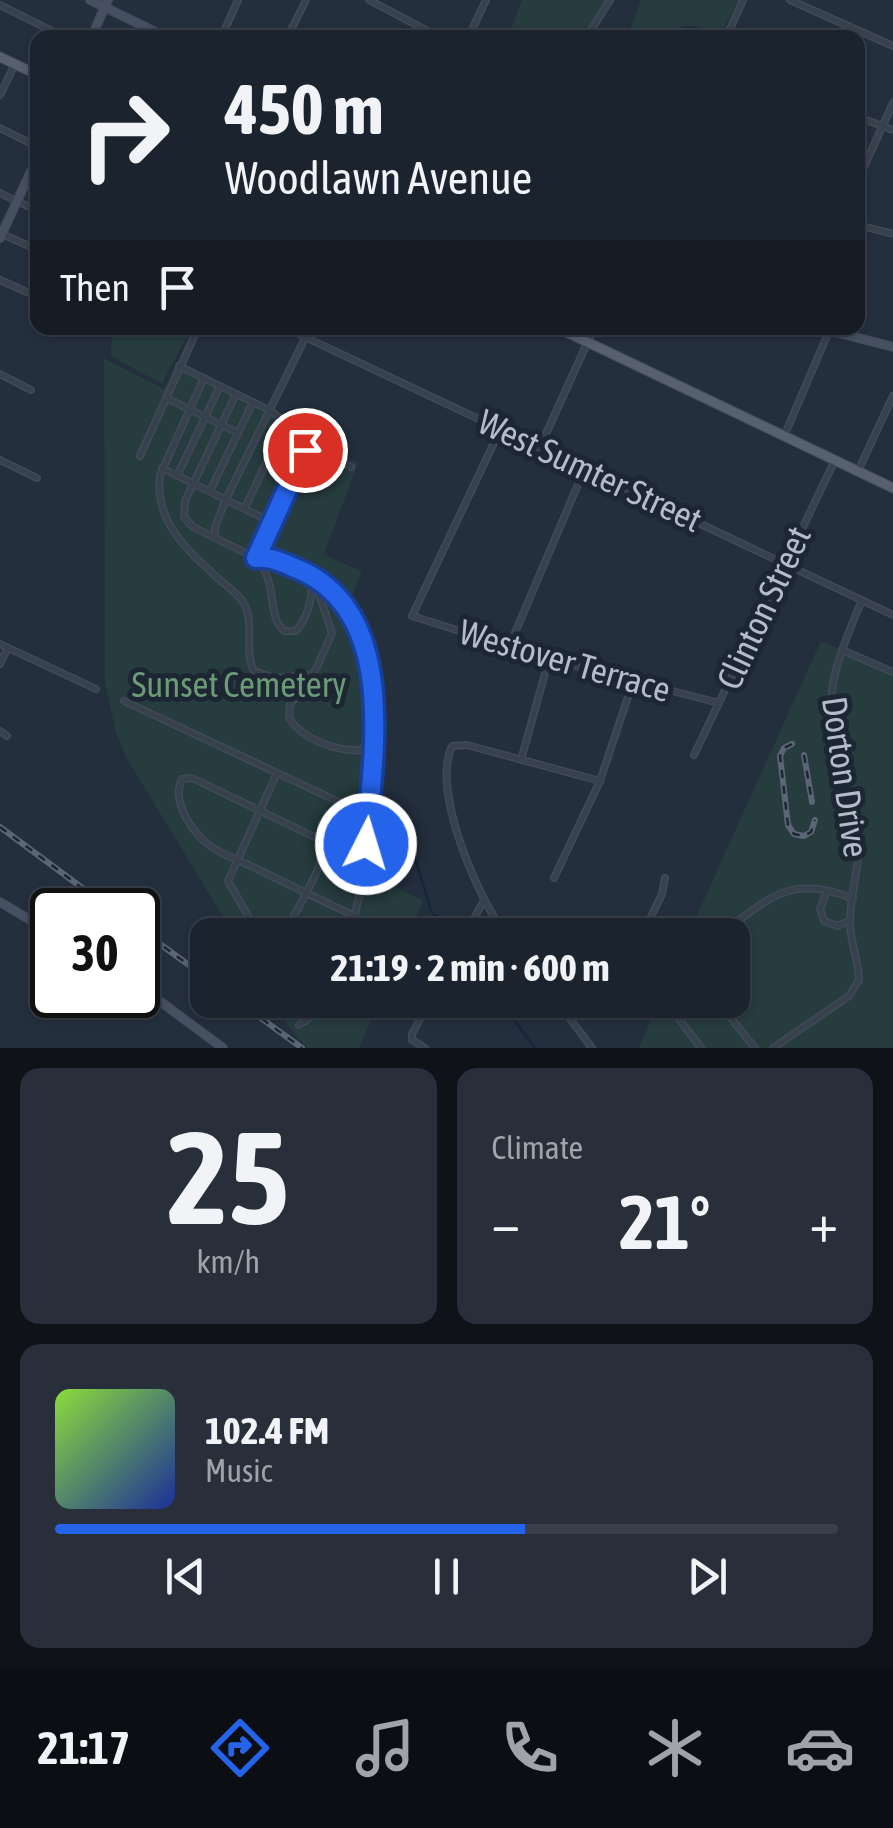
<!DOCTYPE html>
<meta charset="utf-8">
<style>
body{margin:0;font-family:"Asap Condensed",sans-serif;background:#282f3a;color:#f1f3f6;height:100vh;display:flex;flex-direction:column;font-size:38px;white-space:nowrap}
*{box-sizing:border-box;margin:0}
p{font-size:32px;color:#a0a4aa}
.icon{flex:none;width:55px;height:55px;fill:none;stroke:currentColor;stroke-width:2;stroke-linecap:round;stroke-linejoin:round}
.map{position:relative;height:1048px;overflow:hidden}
.panel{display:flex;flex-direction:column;gap:20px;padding:20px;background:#0f1319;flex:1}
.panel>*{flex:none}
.top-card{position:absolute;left:30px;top:30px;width:835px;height:305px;border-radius:20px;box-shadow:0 2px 8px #0004,0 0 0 2px #39404a;background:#1b232e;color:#f1f3f6;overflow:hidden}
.speed{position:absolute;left:30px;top:888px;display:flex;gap:20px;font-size:50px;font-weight:700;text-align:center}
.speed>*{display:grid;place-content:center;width:130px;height:130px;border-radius:50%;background:#1b232e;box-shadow:0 2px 8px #0004,0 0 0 2px #39404a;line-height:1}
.speed .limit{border:5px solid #111;border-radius:15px;background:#fff;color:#111}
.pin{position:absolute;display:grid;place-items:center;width:85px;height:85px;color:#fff;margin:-42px;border:5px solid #fff;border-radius:50%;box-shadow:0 2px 10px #0007}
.me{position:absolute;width:110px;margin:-55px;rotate:5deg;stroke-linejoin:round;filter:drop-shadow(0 0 8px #0008)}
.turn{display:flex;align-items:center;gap:35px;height:210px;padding:0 30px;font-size:45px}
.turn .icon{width:130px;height:130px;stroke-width:2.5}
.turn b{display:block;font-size:70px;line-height:85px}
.then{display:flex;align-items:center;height:95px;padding:0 30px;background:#0003;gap:20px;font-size:38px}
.big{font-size:75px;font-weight:700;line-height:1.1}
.panel .widget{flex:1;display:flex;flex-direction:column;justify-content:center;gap:15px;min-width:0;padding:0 35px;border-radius:20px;background:#282f3a}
.panel .dial{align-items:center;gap:0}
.dial b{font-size:130px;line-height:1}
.song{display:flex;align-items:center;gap:30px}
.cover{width:120px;height:120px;border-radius:15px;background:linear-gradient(135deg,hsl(90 70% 55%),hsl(230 70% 35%))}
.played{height:10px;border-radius:5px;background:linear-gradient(90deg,#2563eb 60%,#39404a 60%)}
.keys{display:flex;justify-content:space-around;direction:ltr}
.heat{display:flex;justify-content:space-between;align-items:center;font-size:55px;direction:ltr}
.panel .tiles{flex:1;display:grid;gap:20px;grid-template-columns:1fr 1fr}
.widget:last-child{grid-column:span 2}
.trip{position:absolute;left:190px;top:918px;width:560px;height:100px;border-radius:20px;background:#1b232e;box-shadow:0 2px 8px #0004,0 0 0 2px #39404a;font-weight:700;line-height:100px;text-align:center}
.tab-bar{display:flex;height:160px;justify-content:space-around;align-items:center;background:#0b0e12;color:#a0a4aa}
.tab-bar .icon{width:70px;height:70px}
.tab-bar .active{color:#2563eb}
.tab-bar b{font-size:45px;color:#f1f3f6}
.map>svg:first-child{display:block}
.green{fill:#263c3f}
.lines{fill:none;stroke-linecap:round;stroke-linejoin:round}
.stream{stroke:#17263c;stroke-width:2.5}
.street-casing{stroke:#414a57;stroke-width:8}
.secondary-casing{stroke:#414a57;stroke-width:10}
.primary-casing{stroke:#414a57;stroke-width:11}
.street{stroke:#38414e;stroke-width:5}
.secondary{stroke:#465061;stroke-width:8}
.primary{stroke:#56606e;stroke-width:9}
.rail-casing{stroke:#5a6575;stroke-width:6}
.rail{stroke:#1d2633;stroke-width:2.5;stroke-dasharray:8;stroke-linecap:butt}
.route-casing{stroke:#184099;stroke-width:25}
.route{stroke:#2563eb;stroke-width:18}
.labels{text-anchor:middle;stroke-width:10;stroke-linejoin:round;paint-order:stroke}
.street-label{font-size:35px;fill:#b4bcc9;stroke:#1d2633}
.park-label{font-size:35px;fill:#6b9a76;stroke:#1d2633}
</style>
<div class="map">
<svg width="893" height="1048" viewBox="0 0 893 1048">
<rect width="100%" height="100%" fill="#242f3e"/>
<g class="green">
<path d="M522 0H610L586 37 508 38Z"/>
<path d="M641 0H738L721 35C701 28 684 17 670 37H627Z"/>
<path d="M112 328H191L162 384 111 356Z"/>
<path d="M104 359 164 389 175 365C211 382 251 397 284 419 296 427 301 440 313 447L320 444 358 463 324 554 362 572 347 607 361 635 374 700 364 871 423 901 408 935H234L126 757 116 733 105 684Z"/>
<path d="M821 641 893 672V1048H639L660 1000H732V935H688Z"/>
<path d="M272 1000H380L359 1048H307L288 1026Z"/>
</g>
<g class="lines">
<g class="stream">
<path d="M376 815 412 848 431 911 452 934"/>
<path d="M499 1000 535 1048"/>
</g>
<g class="street-casing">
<g id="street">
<path d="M369 0 441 38"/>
<path d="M790 0 893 46"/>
<path d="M0 5 66 38"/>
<path d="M221 38 238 0"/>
<path d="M287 38 306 0"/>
<path d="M468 38 486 0"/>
<path d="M586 38 610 0"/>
<path d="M726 38 743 0"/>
<path d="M0 95 15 64"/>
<path d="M858 117 893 130"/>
<path d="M0 128 38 147"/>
<path d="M858 180 893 103"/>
<path d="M0 193 38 211"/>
<path d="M858 225 893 234"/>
<path d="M2 234 38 250"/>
<path d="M0 280 38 297"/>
<path d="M286 328 893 615"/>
<path d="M179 366 269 410 305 437V450L256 558"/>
<path d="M0 374 31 390"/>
<path d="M204 378 160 475C154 522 188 551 220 580 228 587 237 593 243 602 256 623 243 650 254 671L275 678 308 675"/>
<path d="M236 394 185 501 184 517 193 527 256 558C279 583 266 615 284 631H296C308 618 315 592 310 576"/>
<path d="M166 398 238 433"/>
<path d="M501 428 412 616 549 659 719 703"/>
<path d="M785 434 829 331"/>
<path d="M307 444 351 467"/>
<path d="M540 447 594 328"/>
<path d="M140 456 198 328"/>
<path d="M0 460 37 478"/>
<path d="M162 468 271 522"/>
<path d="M858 471 893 396"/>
<path d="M177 476 220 386"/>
<path d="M210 491 253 402"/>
<path d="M245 508 286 420"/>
<path d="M215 538V527L226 499 310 328"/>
<path d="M256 558C285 554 332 585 348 609 366 635 390 728 361 750 337 752 302 739 289 718L290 705 316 669 332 633 319 594 313 588"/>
<path d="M0 644 96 689"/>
<path d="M509 647 585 468"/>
<path d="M842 650 893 672"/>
<path d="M0 664 7 649"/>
<path d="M124 701 369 816"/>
<path d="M0 731 7 736"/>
<path d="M694 755 835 460"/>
<path d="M521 760 549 659"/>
<path d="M554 878 600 781 633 682"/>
<path d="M827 891 820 909 824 921 838 926 850 920"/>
<path d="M259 935 228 881 277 773"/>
<path d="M284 935C295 911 325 866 325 842L192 778 182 779C172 798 188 826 203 840 215 852 236 859 251 866 286 883 320 900 355 916"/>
<path d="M350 935 363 880 372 738"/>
<path d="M465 935 483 902"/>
<path d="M506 935C478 898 431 791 452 746L467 745 600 781"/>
<path d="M642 935 662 894 665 878"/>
<path d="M720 935C767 900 790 872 853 899"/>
<path d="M296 1000 306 1021"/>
<path d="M556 1000 592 1048"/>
<path d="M676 1000 679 1019 701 1048"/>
<path d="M716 1000 755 1048"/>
<path d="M299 1025 310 1018 321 1000"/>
<path d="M425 1048 412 1040V1034L430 1000"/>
<path d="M773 1048 849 996 859 980C859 960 849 940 850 920 851 885 863 857 859 821 855 792 842 768 835 740 822 689 843 646 862 600"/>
</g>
</g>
<g class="secondary-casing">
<g id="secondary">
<path d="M90 0 168 38"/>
<path d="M91 38 108 0"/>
<path d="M0 238 38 156"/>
<path d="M819 328 893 347"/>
<path d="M0 902 52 933"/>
<path d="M138 985 223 1048"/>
</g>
</g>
<g class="primary-casing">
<g id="primary">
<path d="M0 57 38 75"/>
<path d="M558 328 893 488"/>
</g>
</g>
<use href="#street" class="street"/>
<use href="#secondary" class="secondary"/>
<use href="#primary" class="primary"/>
<g class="rail-casing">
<g id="rail">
<path d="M792 744 784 748 780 756 788 825 794 834 804 836 811 832 815 820"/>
<path d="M804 755 812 802"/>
<path d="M0 827 112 910"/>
<path d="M138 928 208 979"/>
<path d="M236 1000 302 1048"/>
</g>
</g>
<use href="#rail" class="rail"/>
</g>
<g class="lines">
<g class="route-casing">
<path id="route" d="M305 450 256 558C272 556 285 564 300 570 399 614 373 756 366 844"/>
</g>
<use href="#route" class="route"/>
</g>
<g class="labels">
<g class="street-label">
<text transform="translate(590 471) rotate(25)" y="12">West Sumter Street</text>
<text transform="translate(764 608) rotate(-65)" y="12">Clinton Street</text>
<text transform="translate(565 661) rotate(16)" y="12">Westover Terrace</text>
<text transform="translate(845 777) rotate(82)" y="12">Dorton Drive</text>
</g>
<g class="park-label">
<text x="239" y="697">Sunset Cemetery</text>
</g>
</g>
</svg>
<div class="speed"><div class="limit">30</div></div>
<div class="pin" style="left:305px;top:450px;background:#d93025"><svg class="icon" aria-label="arrive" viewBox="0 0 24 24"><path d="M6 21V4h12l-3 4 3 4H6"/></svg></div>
<svg class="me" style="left:366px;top:844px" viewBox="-20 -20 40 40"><circle r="17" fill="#2563eb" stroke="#fff" stroke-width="3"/><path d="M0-11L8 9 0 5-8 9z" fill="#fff"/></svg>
<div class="trip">21:19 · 2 min · 600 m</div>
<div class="top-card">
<div class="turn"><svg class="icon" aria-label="right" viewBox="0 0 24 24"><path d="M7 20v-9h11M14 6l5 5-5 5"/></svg><div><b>450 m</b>Woodlawn Avenue</div></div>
<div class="then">Then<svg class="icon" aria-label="arrive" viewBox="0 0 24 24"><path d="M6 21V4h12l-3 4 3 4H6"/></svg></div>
</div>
</div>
<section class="panel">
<div class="tiles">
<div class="widget dial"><b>25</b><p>km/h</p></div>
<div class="widget"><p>Climate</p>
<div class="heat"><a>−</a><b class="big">21°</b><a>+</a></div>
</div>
<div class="widget">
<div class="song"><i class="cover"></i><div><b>102.4 FM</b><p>Music</p></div></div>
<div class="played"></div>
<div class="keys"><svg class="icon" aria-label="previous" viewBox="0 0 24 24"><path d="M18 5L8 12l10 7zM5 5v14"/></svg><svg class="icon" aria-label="pause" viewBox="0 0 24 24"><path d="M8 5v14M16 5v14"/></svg><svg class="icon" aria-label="next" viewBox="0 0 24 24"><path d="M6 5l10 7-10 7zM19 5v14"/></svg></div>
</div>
</div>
</section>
<nav class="tab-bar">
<b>21:17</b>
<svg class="icon active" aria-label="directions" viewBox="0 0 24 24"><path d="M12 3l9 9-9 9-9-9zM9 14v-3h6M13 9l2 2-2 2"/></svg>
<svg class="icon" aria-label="music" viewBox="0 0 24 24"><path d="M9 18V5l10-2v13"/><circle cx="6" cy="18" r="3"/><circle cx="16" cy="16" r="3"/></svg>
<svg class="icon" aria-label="phone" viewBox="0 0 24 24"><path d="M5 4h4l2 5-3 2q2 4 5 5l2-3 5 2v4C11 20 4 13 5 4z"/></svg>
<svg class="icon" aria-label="climate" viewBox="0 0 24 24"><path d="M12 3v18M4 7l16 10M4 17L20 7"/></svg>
<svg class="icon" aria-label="car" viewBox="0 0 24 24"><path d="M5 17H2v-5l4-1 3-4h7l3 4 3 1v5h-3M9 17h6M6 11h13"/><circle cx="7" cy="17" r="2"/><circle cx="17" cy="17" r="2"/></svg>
</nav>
